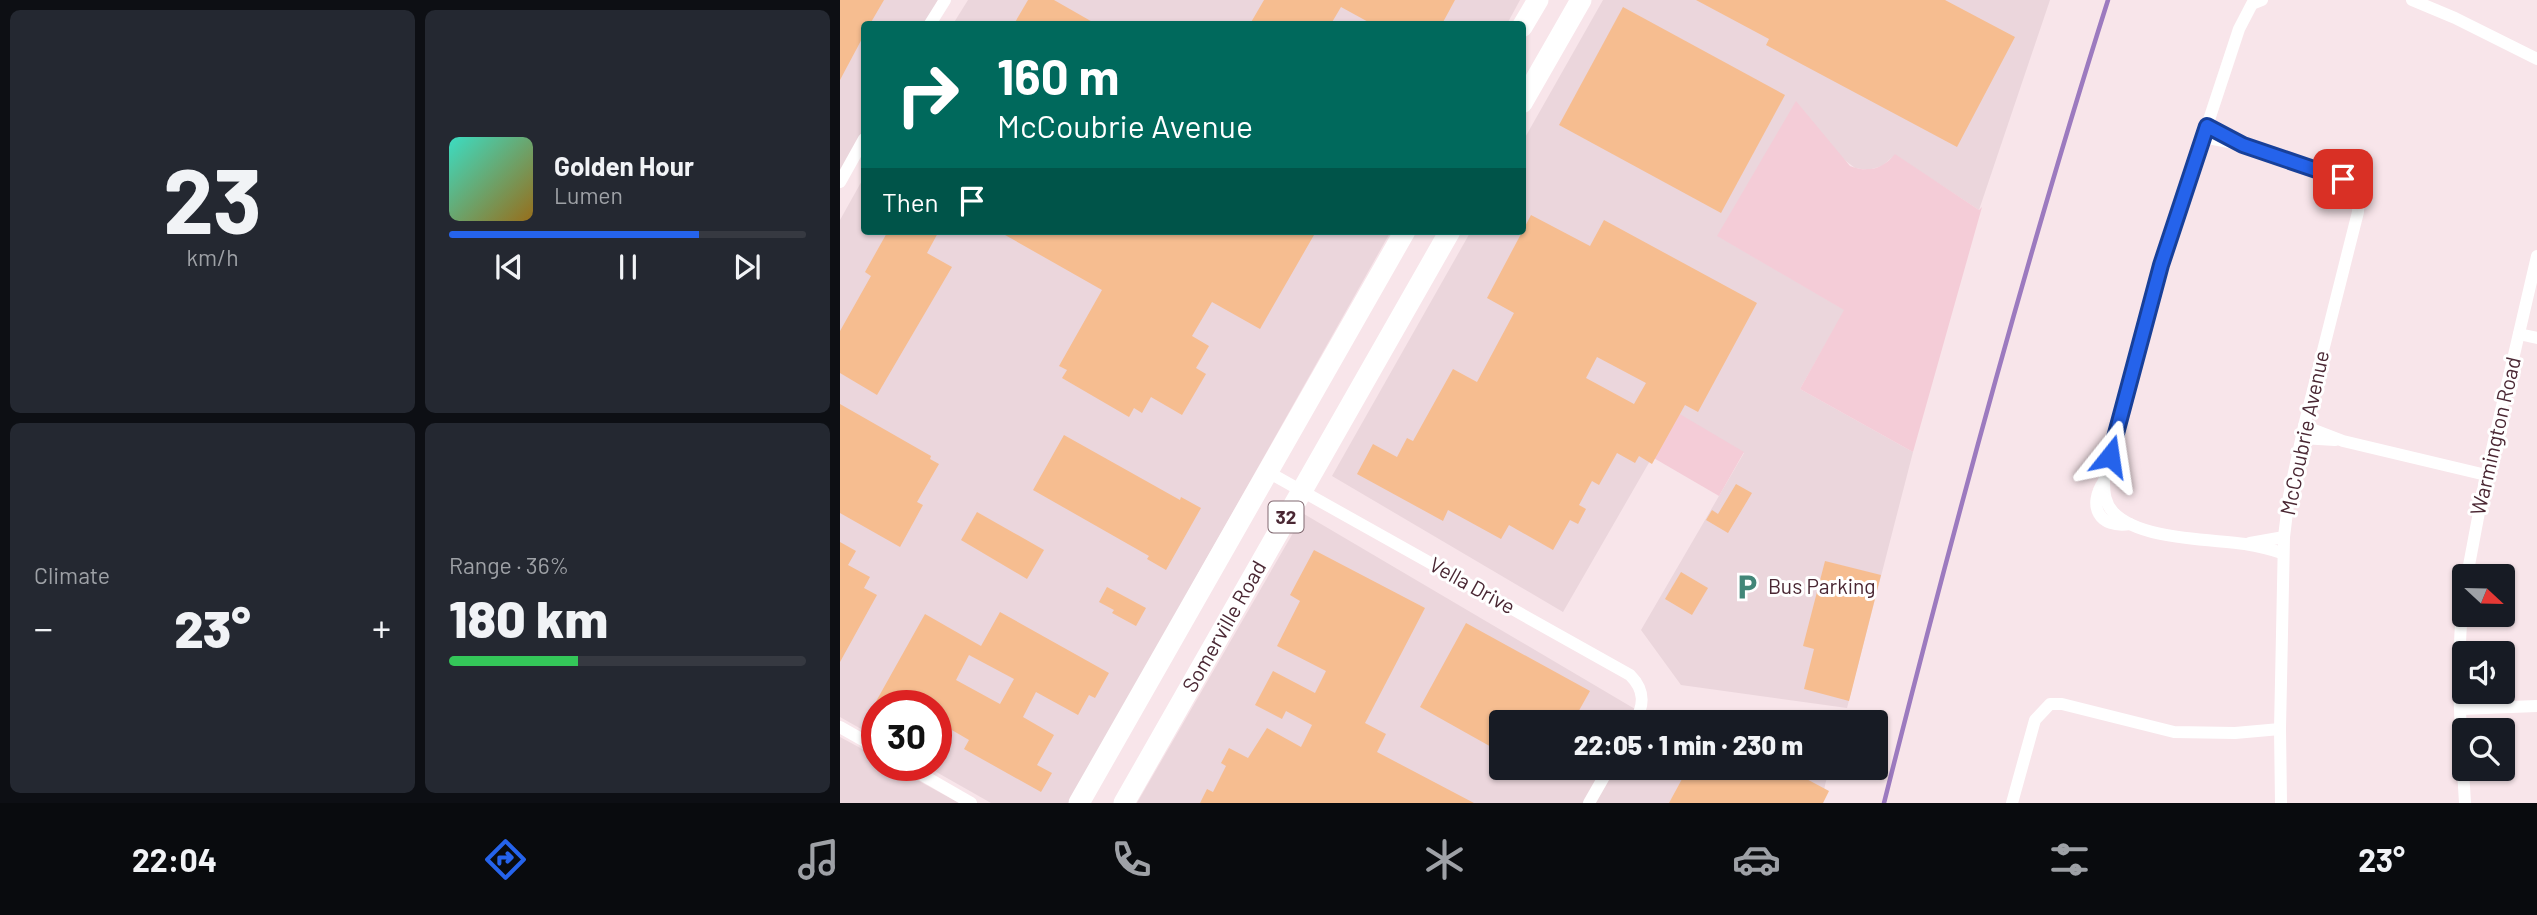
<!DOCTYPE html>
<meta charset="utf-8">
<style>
body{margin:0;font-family:Barlow,sans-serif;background:#242831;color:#f1f3f6;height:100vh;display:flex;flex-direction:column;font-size:26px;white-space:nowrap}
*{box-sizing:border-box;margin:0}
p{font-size:23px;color:#9ea1a6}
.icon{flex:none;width:38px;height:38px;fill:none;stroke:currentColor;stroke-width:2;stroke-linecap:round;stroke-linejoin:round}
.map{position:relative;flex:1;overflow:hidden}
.sheet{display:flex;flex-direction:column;gap:10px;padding:10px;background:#0d0f14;width:840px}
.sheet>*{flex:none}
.top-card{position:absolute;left:21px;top:21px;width:665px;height:214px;border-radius:7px;box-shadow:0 2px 5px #0004;background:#00695c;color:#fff;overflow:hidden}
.needle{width:46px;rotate:112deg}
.fabs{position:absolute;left:1612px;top:564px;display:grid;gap:14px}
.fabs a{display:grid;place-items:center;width:63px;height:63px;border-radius:7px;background:#171b24;box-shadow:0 2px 5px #0004;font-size:35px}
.speed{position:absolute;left:21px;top:690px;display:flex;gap:14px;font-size:35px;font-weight:700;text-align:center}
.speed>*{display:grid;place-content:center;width:91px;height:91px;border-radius:50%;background:#171b24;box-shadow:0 2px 5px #0004;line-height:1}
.speed .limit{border:10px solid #d22;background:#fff;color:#111}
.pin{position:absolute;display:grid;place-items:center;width:60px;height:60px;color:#fff;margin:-30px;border-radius:14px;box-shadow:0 4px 10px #0006}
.me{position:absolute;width:77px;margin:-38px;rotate:15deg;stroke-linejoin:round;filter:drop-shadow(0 0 5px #0008)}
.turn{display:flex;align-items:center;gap:24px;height:147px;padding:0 21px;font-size:32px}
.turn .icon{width:91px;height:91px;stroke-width:2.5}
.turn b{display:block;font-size:49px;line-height:60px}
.then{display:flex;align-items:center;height:66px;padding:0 21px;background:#0003;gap:14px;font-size:26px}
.big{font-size:52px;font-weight:800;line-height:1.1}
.sheet .card{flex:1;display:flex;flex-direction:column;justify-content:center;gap:10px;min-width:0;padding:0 24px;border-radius:10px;background:#242831}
.sheet .dial{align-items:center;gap:0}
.dial b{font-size:91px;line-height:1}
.song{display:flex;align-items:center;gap:21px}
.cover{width:84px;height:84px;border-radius:10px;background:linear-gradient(135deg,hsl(170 70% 55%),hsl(40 70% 35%))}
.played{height:7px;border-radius:4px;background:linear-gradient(90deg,#2563eb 70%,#363941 70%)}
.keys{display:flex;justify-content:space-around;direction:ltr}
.heat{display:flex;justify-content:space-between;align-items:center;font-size:38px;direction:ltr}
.charge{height:10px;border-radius:5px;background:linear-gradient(90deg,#34c759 36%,#363941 0)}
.sheet .tiles{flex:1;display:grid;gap:10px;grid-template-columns:repeat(2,1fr)}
.trip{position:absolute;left:649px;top:710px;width:399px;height:70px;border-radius:7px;background:#171b24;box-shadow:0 2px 5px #0004;font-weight:800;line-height:70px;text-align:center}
.dock{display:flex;height:112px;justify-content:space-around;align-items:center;background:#090b0e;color:#9ea1a6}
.dock .icon{width:49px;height:49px}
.dock .current{color:#2563eb}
.dock b{font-size:32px;color:#f1f3f6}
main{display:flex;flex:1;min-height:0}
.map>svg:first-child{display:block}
.built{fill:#ebd6dc}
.green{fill:#f4ccd7}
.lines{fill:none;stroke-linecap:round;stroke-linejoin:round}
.stream{stroke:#9c7abf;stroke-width:4.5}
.building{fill:#f6bd90;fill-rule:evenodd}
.minor{stroke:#fff;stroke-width:12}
.primary{stroke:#fff;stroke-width:21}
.route-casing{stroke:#184099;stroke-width:18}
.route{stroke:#2563eb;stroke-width:12}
.labels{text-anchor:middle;stroke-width:6;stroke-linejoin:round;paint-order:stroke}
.shield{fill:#fff;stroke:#806870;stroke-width:2}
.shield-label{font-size:19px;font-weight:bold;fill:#4a2733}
.street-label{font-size:21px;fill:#4a2733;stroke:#fff}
.poi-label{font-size:21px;fill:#4a2733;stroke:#fff;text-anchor:start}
</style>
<main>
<section class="sheet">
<div class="tiles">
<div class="card dial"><b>23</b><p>km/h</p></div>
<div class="card">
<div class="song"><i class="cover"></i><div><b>Golden Hour</b><p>Lumen</p></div></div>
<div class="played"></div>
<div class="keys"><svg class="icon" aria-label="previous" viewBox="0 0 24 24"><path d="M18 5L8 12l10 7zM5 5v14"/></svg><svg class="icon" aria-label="pause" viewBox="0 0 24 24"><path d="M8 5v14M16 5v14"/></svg><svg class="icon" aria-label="next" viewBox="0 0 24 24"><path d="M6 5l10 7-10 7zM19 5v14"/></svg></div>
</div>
<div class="card"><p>Climate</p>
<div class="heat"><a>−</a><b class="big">23°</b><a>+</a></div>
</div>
<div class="card"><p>Range · 36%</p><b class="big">180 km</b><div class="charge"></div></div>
</div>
</section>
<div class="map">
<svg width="1697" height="803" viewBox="0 0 1697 803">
<rect width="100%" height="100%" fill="#f8e5ea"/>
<g class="built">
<path d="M0 0H98L85 24H24V132L0 175Z"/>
<path d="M128 0H680L667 24H113Z"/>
<path d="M763 0H1210L1139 210 1055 155 1042 166 1028 170 1015 168 1002 158 878 236 1005 310 960 389 1073 452 1007 708 841 685 801 630 904 453 837 414 723 612 492 476 631 231H682L683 141Z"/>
<path d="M24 177V231H551L229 803H151L84 765H96V705H37V738L0 717V220Z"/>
<path d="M464 514 795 709 845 723H662V768H989L981 803H297Z"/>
<path d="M0 737 37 757V765H50L119 803H0Z"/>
</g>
<g class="green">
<path d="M956 101 1010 166C1028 173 1043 169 1055 154L1139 210 1142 207 1073 452 960 389 1004 310 877 236Z"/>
<path d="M838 413 904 452 879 496 812 457Z"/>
</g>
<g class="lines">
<path class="stream" d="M1044 803C1112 533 1184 265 1268 0"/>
</g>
<g class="building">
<path d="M0 0H44L30 24H24V35L0 80Z"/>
<path d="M188 0H214L256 24H174Z"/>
<path d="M424 0H615L602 24H532L501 7 491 24H410Z"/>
<path d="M856 0H1105L1175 37 1117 147 926 45 929 39Z"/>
<path d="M783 7 945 95 881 213 719 125Z"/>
<path d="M691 215 750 246 764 220 917 303 858 412 845 405 812 464 799 456 795 463 777 453 759 485 752 481 739 505 746 509 738 524 730 520 713 550 669 525 661 539 608 510 603 521 517 474 533 444 557 457 567 438 573 441 613 369 637 382 674 313 647 298ZM757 357 806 383 794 404 746 378Z"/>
<path d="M48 231H99L87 253 112 267 37 395 0 373V331L31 276 25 272Z"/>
<path d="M158 231H466L474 235 420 329 372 302 352 336 369 346 356 368 366 374 342 415 311 397 302 413 294 408 289 417 222 378 227 370 219 366 262 290Z"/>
<path d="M0 404 91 456 90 459 99 464 77 502 83 505 60 547 0 513Z"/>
<path d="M224 435 340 500 341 497 361 508 326 570 307 559 309 556 193 490Z"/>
<path d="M896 484 912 493 888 533 866 520 872 510 878 514Z"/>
<path d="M137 512 204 550 187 579 121 540Z"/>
<path d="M0 542 16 551 8 565 30 577 24 588 37 595 0 662Z"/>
<path d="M474 550 585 608 525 723 546 734 537 752 634 803H360L367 789 373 792 386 766 381 763 389 748 408 758 427 728 461 747 472 725 446 711 442 719 415 705 433 671 475 693 486 671 437 646 460 601 450 595Z"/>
<path d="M985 561 1041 575 1009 701 964 689 974 649 963 646Z"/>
<path d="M841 572 868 588 852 615 825 599Z"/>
<path d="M267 587 306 608 296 626 272 613 274 610 259 602Z"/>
<path d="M160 612 269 673 255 698 249 695 238 715 196 692 183 717 214 735 197 765 212 773 201 792 124 749 129 740 98 722 102 715 96 712V705H84L70 697 65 705H34L85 614 141 646ZM129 655 174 679 160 704 116 680Z"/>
<path d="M626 623 750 691 732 723H662V753L580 707Z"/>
<path d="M848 768H917L937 779 943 768H946L989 791 983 803H829Z"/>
</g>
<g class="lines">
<g class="minor">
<path d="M1572 0 1615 18 1697 59"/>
<path d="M90 24 105 0"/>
<path d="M1367 126 1403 145 1503 179C1517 187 1519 197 1518 212L1464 426 1449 496 1444 537 1440 729 1441 803"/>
<path d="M1363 137 1399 144"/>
<path d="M0 182 24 139"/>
<path d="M1679 334 1697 338"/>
<path d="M1464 426 1503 441 1646 475"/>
<path d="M1462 438 1495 440"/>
<path d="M428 472 790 675C805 690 805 705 794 723"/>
<path d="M1264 481C1264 493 1265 503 1273 512 1299 540 1369 539 1405 544 1417 546 1430 549 1442 553"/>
<path d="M1290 524C1259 529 1247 506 1264 481L1321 265 1399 29 1412 4 1422 0"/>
<path d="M1410 543 1444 537"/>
<path d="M1627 576 1646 475 1697 256"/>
<path d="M1624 595C1615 663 1621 734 1625 803"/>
<path d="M1620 709 1697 706"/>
<path d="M0 727 37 748"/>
<path d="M65 765 131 803"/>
<path d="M749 803 769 768"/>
<path d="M1172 803 1195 720 1210 704H1222L1334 732 1395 733 1440 729"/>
</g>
<g class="primary">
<path d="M682 27 698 0"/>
<path d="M682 103 741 0"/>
<path d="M239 803 565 231"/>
<path id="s1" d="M284 803 610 231"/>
</g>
</g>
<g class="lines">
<g class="route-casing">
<path id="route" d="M1270 456 1321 265 1367 126 1403 145 1503 179"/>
</g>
<use href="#route" class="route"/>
</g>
<defs>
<g id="parking-bare" transform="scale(2.1)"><path d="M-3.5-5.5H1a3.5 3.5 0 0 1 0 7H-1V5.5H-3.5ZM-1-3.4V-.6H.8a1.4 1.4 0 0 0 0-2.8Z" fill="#428678" stroke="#fff" stroke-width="2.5" paint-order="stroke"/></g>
</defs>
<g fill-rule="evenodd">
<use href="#parking-bare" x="907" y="587"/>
</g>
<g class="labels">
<rect class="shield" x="428.5" y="501.5" width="35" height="31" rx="5"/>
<g class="shield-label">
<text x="446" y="524">32</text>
</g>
<g class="street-label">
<text transform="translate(1465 433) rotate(-78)" y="7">McCoubrie Avenue</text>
<text transform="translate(1656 436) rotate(-77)" y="7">Warmington Road</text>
<text transform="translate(632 586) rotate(29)" y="7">Vella Drive</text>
<text dy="7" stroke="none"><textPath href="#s1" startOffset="203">Somerville Road</textPath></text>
</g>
<g class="poi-label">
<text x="928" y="594">Bus Parking</text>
</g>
</g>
</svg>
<div class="fabs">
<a><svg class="needle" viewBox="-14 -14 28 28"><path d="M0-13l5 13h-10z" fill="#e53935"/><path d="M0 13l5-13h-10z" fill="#9ea1a6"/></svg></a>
<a><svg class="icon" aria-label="sound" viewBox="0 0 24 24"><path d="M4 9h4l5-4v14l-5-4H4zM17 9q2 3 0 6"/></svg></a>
<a><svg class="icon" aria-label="search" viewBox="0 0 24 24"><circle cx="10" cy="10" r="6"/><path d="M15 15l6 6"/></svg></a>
</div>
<div class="speed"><div class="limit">30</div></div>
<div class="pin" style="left:1503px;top:179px;background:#d93025"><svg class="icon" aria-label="arrive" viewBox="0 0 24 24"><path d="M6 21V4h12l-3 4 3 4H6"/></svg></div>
<svg class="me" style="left:1270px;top:456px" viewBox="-20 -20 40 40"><path d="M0-17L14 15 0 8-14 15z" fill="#2563eb" stroke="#fff" stroke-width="4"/></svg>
<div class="trip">22:05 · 1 min · 230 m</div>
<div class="top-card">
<div class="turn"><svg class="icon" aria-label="right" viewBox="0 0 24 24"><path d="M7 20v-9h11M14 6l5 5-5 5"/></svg><div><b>160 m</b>McCoubrie Avenue</div></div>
<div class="then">Then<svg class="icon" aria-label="arrive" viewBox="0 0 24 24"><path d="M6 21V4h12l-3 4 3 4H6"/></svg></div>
</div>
</div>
</main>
<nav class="dock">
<b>22:04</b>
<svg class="icon current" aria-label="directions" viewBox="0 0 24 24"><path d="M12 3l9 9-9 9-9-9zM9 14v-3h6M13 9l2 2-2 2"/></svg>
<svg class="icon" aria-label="music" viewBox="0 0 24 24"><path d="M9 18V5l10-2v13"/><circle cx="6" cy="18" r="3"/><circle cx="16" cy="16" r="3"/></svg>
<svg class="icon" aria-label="phone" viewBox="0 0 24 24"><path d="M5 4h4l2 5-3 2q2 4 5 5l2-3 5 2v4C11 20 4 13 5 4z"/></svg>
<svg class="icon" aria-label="climate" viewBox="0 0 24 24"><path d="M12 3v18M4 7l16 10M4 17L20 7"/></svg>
<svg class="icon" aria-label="car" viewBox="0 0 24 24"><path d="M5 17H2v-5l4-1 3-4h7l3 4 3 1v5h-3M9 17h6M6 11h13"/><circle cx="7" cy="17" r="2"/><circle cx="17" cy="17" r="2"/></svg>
<svg class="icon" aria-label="filters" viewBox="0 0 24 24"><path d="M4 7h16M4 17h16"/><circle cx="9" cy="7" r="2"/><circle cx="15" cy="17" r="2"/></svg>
<b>23°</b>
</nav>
